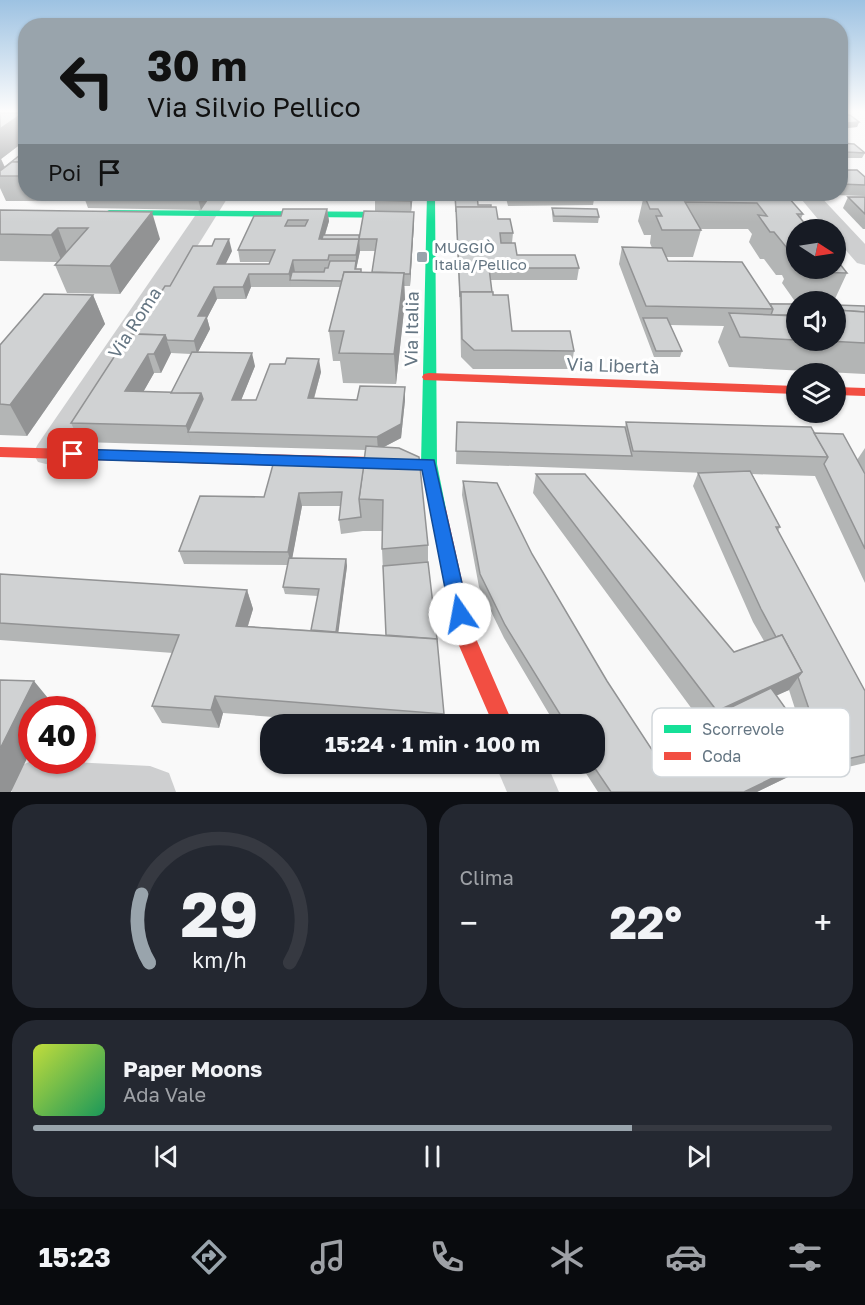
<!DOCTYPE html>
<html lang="it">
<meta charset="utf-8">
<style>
body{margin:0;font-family:"Golos Text",sans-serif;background:#242831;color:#f1f3f6;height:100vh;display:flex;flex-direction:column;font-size:22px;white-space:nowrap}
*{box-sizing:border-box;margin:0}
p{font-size:20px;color:#9ea1a6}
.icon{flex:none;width:33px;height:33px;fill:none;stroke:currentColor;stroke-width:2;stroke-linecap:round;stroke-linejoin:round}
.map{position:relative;height:792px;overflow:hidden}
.panel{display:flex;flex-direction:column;gap:12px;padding:12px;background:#0d0f14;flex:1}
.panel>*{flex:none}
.top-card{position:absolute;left:18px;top:18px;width:830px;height:183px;border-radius:24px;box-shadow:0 2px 4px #0004;background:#99a4ac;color:#111;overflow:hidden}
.needle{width:39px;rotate:102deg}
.controls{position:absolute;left:786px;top:219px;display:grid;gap:12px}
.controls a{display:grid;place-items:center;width:60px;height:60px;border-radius:50%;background:#171b24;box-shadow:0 2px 4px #0004;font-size:30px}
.speed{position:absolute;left:18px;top:696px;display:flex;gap:12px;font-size:30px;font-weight:700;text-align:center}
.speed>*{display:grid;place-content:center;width:78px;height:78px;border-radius:50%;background:#171b24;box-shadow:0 2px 4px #0004;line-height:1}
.speed .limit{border:9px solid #d22;background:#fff;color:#111}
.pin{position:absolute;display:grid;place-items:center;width:51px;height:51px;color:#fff;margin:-26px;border-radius:12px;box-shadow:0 3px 9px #0006}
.me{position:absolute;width:66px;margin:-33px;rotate:348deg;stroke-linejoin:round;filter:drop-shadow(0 0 4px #0008)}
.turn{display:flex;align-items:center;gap:21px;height:126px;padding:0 30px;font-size:27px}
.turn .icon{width:78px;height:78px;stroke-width:2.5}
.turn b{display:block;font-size:42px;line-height:51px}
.then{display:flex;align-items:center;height:57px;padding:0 30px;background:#0003;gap:12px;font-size:22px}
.big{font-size:45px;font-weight:700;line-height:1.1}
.panel .card{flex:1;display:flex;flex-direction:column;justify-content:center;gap:9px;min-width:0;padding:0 21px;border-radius:24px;background:#242831}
.panel .dial{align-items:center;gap:0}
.dial svg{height:156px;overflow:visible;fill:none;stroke:#363941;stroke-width:7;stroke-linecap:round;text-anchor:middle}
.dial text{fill:#f1f3f6;stroke:none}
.song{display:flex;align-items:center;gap:18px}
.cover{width:72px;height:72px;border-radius:9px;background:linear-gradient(135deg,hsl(70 70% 55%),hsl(150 70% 35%))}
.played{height:6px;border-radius:3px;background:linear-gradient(90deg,#99a4ac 75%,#363941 75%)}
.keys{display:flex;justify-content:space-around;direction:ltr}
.heat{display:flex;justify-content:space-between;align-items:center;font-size:33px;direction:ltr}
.panel .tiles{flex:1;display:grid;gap:12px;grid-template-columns:1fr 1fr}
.card:last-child{grid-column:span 2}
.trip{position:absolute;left:260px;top:714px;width:345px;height:60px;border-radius:24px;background:#171b24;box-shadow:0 2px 4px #0004;font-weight:700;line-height:60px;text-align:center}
.menu{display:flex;height:96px;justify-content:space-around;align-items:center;background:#090b0e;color:#9ea1a6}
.menu .icon{width:42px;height:42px}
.menu .current{color:#99a4ac}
.menu b{font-size:27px;color:#f1f3f6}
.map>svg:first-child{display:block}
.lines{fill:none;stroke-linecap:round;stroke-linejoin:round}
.street{fill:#cecfd0;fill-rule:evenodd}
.fast{fill:#16e098;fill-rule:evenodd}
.jam{fill:#f24e42;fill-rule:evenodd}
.wall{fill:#b3b5b5;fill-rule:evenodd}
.shaded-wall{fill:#929394}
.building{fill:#d0d2d3;stroke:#929394;stroke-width:1.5;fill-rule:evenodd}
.route{fill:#1a73e8;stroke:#114b97;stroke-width:1.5}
.poi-dot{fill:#99a4ac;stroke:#fff;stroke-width:2}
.labels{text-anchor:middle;stroke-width:6;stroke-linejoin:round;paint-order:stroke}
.far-poi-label{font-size:15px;fill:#657683;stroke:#fff;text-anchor:start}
.street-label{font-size:18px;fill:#657683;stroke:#fff}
.key{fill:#fff;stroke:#d1d6da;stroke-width:1.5}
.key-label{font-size:16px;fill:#657683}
</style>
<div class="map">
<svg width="865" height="792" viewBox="0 0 865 792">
<rect width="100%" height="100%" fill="#f9f9f9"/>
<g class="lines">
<g class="street">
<path d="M210 194H230L62 462 50 465 38 462 33 453 38 444Z"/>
<path d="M797 194H818L865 244V265L857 263 836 239V230H827Z"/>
<path d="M34 760 150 766 169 773 176 792H12L10 786 17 767Z"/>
<path d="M495 764H547L559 792H507Z"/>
</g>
<g class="fast">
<path d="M427 194H435L437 464 446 509 444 513 438 515 432 513 430 509 421 464Z"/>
<path d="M109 210 409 212 414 215 409 218 106 215 104 213Z"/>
</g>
<g class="jam">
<path d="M429 373 796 386V394L424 380 422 377 424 374Z"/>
<path d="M836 387 865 388V396L836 395Z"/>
<path d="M0 447 409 458 414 460 417 464 414 468 409 470 0 457Z"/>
<path d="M438 503 444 505 446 509 474 634 513 724H493L454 634 430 509 432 505Z"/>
</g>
</g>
<g class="wall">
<path d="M21 111H26V117H25L26 120V140L1 159 5 167 25 151 24 149 26 147V194H54L46 201H6L0 188V113H22Z"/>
<path d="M840 112 842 113 841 115 859 122 857 127 846 128 840 124Z"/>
<path d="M840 143 865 153 862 158H845L840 153Z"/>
<path d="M840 170 865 177V196L832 195 830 194H840Z"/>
<path d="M212 194 201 210 88 208 84 197Z"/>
<path d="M302 194H413L411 212 414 223 410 286H404L405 301 396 384 343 383 340 361H333L329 331 340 287H251L246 299H217L207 318 210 329 198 352 255 366 241 400H256L321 372 314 399 405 400 401 438 384 447 428 545V562L444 714V724H362L223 713 219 728 162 723 152 706 173 653 0 640V574L247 590 253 609 248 626 311 630 318 596 285 594 283 587 288 565 184 564 179 551 264 497 364 464 365 450 80 442 71 423 134 334 170 286 232 251 225 264H269L270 262H240L238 250 281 216 327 209 329 221 325 235H359L375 211V201L302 200ZM360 251H375L372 272H362L356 269ZM171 353 191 354 171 393 143 392 154 373H161ZM302 506H341L339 520 341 534 363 531H382V549L386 635 338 632 347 566 346 559 292 558Z"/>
<path d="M455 194H595L593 205 508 206 506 198H478V205L491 207 498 219 513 233 512 243 517 255 579 268 577 280H490L493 295 512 331 574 351 571 369H473L461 357 460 310Z"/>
<path d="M668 194H750L752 197 803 214 796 230V268H836L847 273 834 301 794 300 782 283 784 279 782 275H776L764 259H760L749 242 752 234 748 229H700L701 230 693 257H666L668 261 770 303 796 304V340H836L865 306V374L729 367 718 342 724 326 670 325 682 351 680 357H654L619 264 622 247 652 248 650 243 651 235H644L638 221 644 195 667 196Z"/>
<path d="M848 197H865V229H863L843 208Z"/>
<path d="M552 208 599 217 598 223 553 222 552 214Z"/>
<path d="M0 210 160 239 120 294 67 293 55 265 57 262 0 261Z"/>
<path d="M93 295 105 324 27 436 0 435V345Z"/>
<path d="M457 422 625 428 626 422 814 433 865 474V583L815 476 752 474 780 527 778 531 865 691V763L831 771 823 760 757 792H598L580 764H594V724H555L504 638 479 587 462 495 463 481 532 554 607 681 656 756 703 724 533 493 536 474 734 652 764 641 753 622 693 486 698 473H706L456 464ZM789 690 798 718 793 719 776 695Z"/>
<path d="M865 448V473L857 460Z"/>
</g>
<g class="shaded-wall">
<path d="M23 113 26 120V140L1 159 7 173 0 174V129Z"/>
<path d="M859 122 857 127 846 128 847 123Z"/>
<path d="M43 194H54L46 201Z"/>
<path d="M202 194H212L201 210 198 199Z"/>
<path d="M411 194H413L411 212 410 201Z"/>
<path d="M327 209 329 221 322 244 319 239Z"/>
<path d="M152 212 160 239 120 294 110 266Z"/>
<path d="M414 212V223L410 286V274Z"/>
<path d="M58 228 68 255 62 262 51 235Z"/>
<path d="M229 239 232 251 220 276 217 264Z"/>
<path d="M359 239 360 251 355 275 356 255Z"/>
<path d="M293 260 295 272 290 280 291 287 289 274Z"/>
<path d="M404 273 405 301 396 384 394 354Z"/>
<path d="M249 274 251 287 246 299 243 287Z"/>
<path d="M214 287 217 299 207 318 210 329 197 354 194 341 198 316Z"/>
<path d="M93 295 105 324 27 436 10 405Z"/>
<path d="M165 335 171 353 161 373 154 354Z"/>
<path d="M252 353 255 366 236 413 232 400Z"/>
<path d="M148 354 154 373 133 410 125 391Z"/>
<path d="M319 359 321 372 310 412 308 398Z"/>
<path d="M405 387V400L401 438 378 450 377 437Z"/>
<path d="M201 393 207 412 188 432 192 445 186 426Z"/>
<path d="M299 493 302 506 291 565 288 552Z"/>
<path d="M346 559 347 566 336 651 335 644Z"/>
<path d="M247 590 253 609 242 644 236 626Z"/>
<path d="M802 672 789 690 706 728 717 711Z"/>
<path d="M34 681 52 703 49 710H32V748L11 792H0V749Z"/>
<path d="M215 696 223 713 219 728 211 710Z"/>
<path d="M834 748 823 760 757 792H744Z"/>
</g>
<g class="building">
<path d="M0 113H23L0 129Z"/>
<path d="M841 115H850L859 122 847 123 840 117Z"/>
<path d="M840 143 854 144 865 153 847 152 840 146Z"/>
<path d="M25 151 26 154 25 162H12L0 171Z"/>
<path d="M12 162H26V176H0V171Z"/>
<path d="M840 170H857L865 177V185L840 184Z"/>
<path d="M88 194H202L198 199 84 197Z"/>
<path d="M302 194H376L375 196 301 195Z"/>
<path d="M376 194H411L410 201 374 200Z"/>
<path d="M455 194H477L478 205H491V207H456V212Z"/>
<path d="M508 194H595L508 195Z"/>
<path d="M673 194H750L752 197H788L803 214H797L810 230H796V253L793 248H787L774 232H770L758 215 767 216 757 203 685 202 701 230H662L656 216H662L658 209H650L644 195 674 196Z"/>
<path d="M848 197H865V214Z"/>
<path d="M456 207H496L498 219H510L513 233H500L501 243H515L517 255H575L579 268H489L492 292H461L460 297Z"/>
<path d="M552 208 597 209 599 217 554 216Z"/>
<path d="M283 209H327L319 239H359L364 211 414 212 410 274H404V273L372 272 377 239H359L356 255H329L328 260H293L289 274H249L243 287H214L198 316H207L194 341 167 340 165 335 134 334 165 286H170L193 246H212L215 239H229L217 264H269L275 250H238L254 216H281ZM288 220H308L305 226H285Z"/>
<path d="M0 210 152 212 110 266 55 265 88 228H58L51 235 0 234Z"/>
<path d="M323 235H359V239H322Z"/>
<path d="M622 247 662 248 668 261 742 262 773 309 646 306Z"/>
<path d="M836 259 847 273 806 272 803 268H836Z"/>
<path d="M330 261H356L355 269H361V272H344L342 281 290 280 292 272H324L325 268H328Z"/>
<path d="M344 272 404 273 394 354 339 353 344 331H329Z"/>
<path d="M461 292H493V295H508L512 331H570L574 351 474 350 462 339Z"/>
<path d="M44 294 93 295 10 405 0 404V345Z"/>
<path d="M770 304H796V309H794L791 315H771L773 309Z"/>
<path d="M836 305 865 306V312L836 310Z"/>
<path d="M836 310 865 312V343L809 340H836Z"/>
<path d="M729 313 796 316V340L740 337Z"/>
<path d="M643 318H667L682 351H656Z"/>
<path d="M129 334 165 335 154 354H148L125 391 201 393 186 426 71 423Z"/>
<path d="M192 352 252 353 232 400H256L270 364H285L287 358 319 359 308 398 357 400 360 386 405 387 401 424 377 437 188 432 203 399 201 393H171Z"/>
<path d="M457 422 625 427 632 456 456 451Z"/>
<path d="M626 422 811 427 828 457 633 451Z"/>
<path d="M814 433 843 434 865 474V549L824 464 828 457Z"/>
<path d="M366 446 399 448 419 457 428 545 382 549 383 500 359 499Z"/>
<path d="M274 461 364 464 359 499 361 517 339 520 342 492 299 493 288 552 179 551 200 496 264 497Z"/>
<path d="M750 471 780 527H776L865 691V755L843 760 834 748 744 792H611L592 764H594V724H566L505 625 480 574 463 481 497 483 532 554 607 681 656 756 713 716 771 688 793 719 811 715 798 677 802 672 782 635 776 637 761 609 698 473Z"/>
<path d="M536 474H585L734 652 782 635 802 672 717 711Z"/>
<path d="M289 558 346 559 336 632 311 630 319 589 283 587Z"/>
<path d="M428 562 437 639 386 635 383 566Z"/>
<path d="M0 574 247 590 236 626 437 639 444 714 215 696 211 710 152 706 179 635 0 623Z"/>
<path d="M0 680 34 681 0 749Z"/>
</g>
<linearGradient id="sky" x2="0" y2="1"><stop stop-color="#9dc2e2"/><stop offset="0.5" stop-color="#fcfcfc"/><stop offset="1" stop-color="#fcfcfc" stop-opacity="0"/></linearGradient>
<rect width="865" height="222" fill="url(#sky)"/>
<path class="route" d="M73 449 434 460 469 614 466 620 460 623 453 620 450 614 422 470 73 459 67 458 65 454 67 450Z"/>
<rect class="poi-dot" x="416" y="251" width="12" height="12" rx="3"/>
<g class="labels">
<g class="far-poi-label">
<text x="434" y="253">MUGGIÒ<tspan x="434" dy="17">Italia/Pellico</tspan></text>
</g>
<g class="street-label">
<text transform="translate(135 323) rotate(-57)" y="6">Via Roma</text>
<text transform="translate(412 329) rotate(-89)" y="6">Via Italia</text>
<text transform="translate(613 366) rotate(2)" y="6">Via Libertà</text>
</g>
</g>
<rect x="652" y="708" width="198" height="69" rx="9" class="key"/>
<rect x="664" y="725" width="27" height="8" fill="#16e098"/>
<rect x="664" y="752" width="27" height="8" fill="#f24e42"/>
<g class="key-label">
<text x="702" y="735">Scorrevole</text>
<text x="702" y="762">Coda</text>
</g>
</svg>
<div class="controls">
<a><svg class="needle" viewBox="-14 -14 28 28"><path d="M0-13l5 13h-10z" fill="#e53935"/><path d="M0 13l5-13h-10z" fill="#9ea1a6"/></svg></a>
<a><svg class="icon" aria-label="sound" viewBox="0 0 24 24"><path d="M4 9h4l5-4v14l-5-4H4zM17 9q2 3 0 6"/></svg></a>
<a><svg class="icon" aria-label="layers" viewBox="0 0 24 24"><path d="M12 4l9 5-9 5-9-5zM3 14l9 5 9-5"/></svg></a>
</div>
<div class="speed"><div class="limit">40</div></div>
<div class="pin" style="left:73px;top:454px;background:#d93025"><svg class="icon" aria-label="arrive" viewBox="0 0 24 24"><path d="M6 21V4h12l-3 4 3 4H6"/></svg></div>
<svg class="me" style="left:460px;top:614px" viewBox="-20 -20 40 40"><circle r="19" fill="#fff"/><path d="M0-13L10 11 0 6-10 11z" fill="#1a73e8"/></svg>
<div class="trip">15:24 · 1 min · 100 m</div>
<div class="top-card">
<div class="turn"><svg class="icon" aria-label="left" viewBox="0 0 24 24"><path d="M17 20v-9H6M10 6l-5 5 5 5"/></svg><div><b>30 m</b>Via Silvio Pellico</div></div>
<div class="then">Poi<svg class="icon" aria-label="arrive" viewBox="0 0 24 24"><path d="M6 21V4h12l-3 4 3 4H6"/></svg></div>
</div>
</div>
<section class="panel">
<div class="tiles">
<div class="card dial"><svg viewBox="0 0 100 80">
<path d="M14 69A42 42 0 1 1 86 69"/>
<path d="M14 69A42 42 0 0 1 10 34" stroke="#99a4ac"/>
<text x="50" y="56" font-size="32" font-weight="700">29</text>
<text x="50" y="72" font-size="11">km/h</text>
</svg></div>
<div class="card"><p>Clima</p>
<div class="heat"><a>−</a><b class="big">22°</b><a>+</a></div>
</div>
<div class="card">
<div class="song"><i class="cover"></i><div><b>Paper Moons</b><p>Ada Vale</p></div></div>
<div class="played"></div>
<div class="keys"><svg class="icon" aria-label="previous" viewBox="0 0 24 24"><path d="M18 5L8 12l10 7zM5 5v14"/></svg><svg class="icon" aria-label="pause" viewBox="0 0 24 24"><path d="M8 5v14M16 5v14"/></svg><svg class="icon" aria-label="next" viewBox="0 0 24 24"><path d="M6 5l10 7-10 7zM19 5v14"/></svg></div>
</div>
</div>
</section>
<nav class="menu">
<b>15:23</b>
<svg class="icon current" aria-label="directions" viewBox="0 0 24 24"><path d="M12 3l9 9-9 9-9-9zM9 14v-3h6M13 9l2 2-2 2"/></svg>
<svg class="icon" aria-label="music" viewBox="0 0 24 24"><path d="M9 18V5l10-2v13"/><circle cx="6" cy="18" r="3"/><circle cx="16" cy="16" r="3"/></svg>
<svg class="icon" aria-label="phone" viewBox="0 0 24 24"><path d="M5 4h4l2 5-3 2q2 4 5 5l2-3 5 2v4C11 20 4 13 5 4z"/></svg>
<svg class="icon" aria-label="climate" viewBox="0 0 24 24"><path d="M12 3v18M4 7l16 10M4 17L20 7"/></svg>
<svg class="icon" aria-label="car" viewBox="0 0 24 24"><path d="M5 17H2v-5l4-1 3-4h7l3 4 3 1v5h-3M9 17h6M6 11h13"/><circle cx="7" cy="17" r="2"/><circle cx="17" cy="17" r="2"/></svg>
<svg class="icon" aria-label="filters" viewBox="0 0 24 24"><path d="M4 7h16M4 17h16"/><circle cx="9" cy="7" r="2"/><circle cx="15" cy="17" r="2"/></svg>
</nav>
